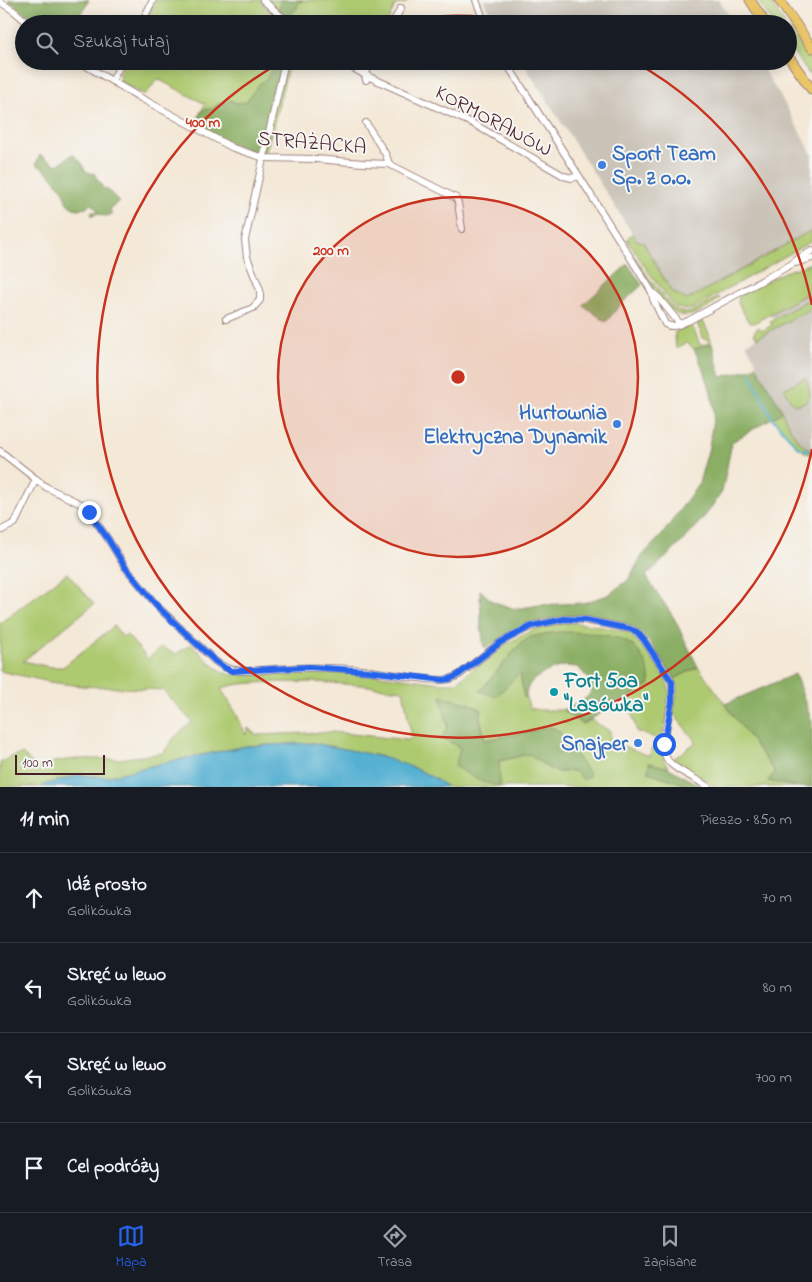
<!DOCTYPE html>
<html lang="pl">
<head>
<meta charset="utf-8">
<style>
	body { margin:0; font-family:"Indie Flower",sans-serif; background:#20242c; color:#f1f3f6 }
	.scale { position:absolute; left:15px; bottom:12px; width:90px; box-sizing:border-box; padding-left:5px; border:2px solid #4a1f2b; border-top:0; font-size:14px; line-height:18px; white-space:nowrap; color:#4a1f2b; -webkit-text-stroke:4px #f6f6f2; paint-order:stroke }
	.stop { position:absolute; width:15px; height:15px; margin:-11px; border:4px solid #2563eb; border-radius:50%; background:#fff }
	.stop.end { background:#2563eb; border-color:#fff; box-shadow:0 1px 5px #0008 }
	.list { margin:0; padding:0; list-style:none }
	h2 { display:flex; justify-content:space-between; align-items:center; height:65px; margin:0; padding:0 20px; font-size:21px }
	h2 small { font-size:16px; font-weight:400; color:#9ea1a6 }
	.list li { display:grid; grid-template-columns:32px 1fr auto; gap:15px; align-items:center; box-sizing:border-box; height:90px; padding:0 20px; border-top:1px solid #363941 }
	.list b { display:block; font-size:19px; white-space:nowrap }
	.list p { margin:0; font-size:16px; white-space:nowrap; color:#9ea1a6 }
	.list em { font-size:16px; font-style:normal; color:#9ea1a6 }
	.icon { flex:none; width:28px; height:28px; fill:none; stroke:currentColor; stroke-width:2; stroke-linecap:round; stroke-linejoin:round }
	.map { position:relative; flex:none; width:812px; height:787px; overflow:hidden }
	.search { position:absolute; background:#171b24; box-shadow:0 2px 12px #0003; left:15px; right:15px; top:15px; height:55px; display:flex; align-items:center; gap:12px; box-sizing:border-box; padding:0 18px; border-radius:28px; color:#9ea1a6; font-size:19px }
	.sheet { height:425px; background:#171b24 }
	nav { display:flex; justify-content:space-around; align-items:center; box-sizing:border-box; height:70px; border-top:1px solid #363941; background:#171b24; font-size:14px; color:#9ea1a6 }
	nav a { display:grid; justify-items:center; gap:2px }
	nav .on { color:#2563eb }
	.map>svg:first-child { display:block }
	.industrial { fill:#cac3b8 }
	.green { fill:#aeca71; stroke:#7c744e; fill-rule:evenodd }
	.forest { fill:#8aae63; stroke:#6a6647 }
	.water { fill:#54b0d2; stroke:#4f687e }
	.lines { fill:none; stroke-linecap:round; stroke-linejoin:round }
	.stream { stroke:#54b0d2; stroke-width:2 }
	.minor-casing { stroke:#9f8481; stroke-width:8 }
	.major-casing { stroke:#9f8481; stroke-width:11 }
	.minor { stroke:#fff; stroke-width:6 }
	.major { stroke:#ebc669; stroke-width:9 }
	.route { stroke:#2563eb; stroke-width:6 }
	.ring { fill:none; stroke:#c8321e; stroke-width:2.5 }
	.shop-dot { fill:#3f7fe0; stroke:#f6f6f2; stroke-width:2 }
	.culture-dot { fill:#0f9aa8; stroke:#f6f6f2; stroke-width:2 }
	.labels { text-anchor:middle; stroke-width:4; stroke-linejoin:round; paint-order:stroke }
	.street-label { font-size:21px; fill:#4a1f2b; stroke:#f6f6f2 }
	.shop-label { font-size:21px; font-weight:bold; fill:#366cbe; stroke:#f6f6f2; text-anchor:end }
	.culture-label { font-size:21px; font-weight:bold; fill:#0d838f; stroke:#f6f6f2; text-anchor:start }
	.centre { fill:#c8321e; stroke:#f6f6f2; stroke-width:2.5 }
	.ring-label { font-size:15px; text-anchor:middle; font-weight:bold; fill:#c8321e; stroke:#f6f6f2; stroke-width:4; stroke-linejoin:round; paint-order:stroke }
</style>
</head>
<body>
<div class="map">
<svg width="812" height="787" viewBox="0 0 812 787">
	<rect width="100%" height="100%" fill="#f6f6f2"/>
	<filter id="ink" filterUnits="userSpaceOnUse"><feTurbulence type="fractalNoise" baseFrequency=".02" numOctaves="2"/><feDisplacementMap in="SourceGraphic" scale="10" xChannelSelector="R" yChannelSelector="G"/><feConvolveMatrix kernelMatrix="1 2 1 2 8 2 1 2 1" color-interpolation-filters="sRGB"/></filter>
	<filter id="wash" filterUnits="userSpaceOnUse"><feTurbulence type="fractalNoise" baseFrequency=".0096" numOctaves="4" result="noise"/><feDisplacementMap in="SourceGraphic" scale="20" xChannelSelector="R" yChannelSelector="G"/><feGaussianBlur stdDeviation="1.12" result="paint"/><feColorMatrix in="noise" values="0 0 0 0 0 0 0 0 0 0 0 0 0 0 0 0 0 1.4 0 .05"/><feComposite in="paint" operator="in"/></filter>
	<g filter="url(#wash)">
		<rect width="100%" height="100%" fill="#f4e8d7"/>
		<g class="industrial">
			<polygon points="483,0 719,0 734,24 498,24"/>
			<polygon points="522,61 758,61 782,99 812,154 812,231 682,306 678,305"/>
			<polygon points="812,287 812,450 807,448 795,436 781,410 782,409 756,365 755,359 746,344 777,327 769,311"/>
		</g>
		<g class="green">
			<polygon points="156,0 260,0 264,5 285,24 144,24"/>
			<polygon points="265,0 408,0 406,3 395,5 387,24 294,24"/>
			<polygon points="757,0 769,0 785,24 774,24"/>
			<polygon points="788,28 812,62 812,76 808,73 788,45"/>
			<polygon points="125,61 290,61 265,156 225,142 209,121 199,115 205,104 158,79 145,95 120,82 119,73"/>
			<polygon points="812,230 812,241 692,309 686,310 675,307 650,274 627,240 630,235 633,234 636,240 643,242 671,291 687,300"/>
			<path d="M635,257l13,20 26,32 11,4 6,-1 28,-15 1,1c-12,11 -34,26 -49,12 -5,-4 -9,-11 -13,-16 -9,-11 -17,-23 -25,-36z"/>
			<polygon points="812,263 812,291 754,323 751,323 748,321 738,303 739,296 784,272"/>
			<polygon points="812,298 812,308 757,338 754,333 756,329 759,327 762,331 772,325 770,321"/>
			<polygon points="699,321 703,322 708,331 712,344 694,349 687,343 676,348 675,343 675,334 674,333 689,325 693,327 700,345 709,343 708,339 705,339 703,338 697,323"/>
			<path d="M805,378c7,14 7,25 -10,27l-3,-2 -8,-14z"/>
			<path d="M782,412c7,14 15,33 30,38v5c-15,-4 -29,-25 -40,-37z"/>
			<path d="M67,573l27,31 -71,57 27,6h13l51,-41 9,11 3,-3 22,25 14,-12 14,7 15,-10c12,12 23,25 39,31l73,-5 60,3 78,10h15l30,-25 18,-13 33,-17 31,-6 23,3 40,7 5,4c12,17 34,41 34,61 0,13 -5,27 -8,39l-3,3 -22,-7 -9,-34 22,-14 -18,-39 -20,-8 -92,35 4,25 2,1 4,10 9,2h23l21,14 8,-4 19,11v10l39,15 5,-12c8,2 7,5 9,13 1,4 4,8 6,11l-20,-5 -1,9 34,11 6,4h-241l-26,-16 -42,-15 -66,-13 -67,3 -83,17 -57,14 -27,-2 -36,10 -1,2h-42v-24l14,-7 8,-2 15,13 21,-6 20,-2h41l44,-6 11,-15 18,-16 -29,-32 -81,-4 -32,-4 -50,-11v-48zM313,682l47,3 43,5 9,48 -4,2 -76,-8 -76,3 -8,-7 -2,7 -10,-22 -15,-24c17,-9 71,-6 92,-7zM442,696l38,22 5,22 74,-9 15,40 -14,1 -9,-2 -22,-16 -30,7 -57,-24 6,-10z"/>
			<path d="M698,667l35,47 42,58 -7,9 32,6h-87l-6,-6 -36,-20 25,-19 -23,-29c2,-11 6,-23 1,-34z"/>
		</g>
		<g class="forest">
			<polygon points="7,0 89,0 74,24 40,24"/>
			<polygon points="280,0 303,0 301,2 298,3 297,9 295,9 291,15 288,18 277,9 279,8 280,6"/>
			<polygon points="276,67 280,69 280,72 262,152 260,154 225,142 202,128 204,124 203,121 198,117 203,110 206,109 212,109 218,104 225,103 230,100 236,103 246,102 259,84 267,78 272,68"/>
			<path d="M73,154l10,10v3l4,5 8,2 1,4 5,5 2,6h4l12,12 -9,9 2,4c-4,3 -12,2 -15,-1l-2,2 -3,1 -1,-4h5l2,-1 -4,-5 -3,-2c-5,5 -15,7 -21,2 -6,-4 -4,-9 -6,-14 -1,-3 -3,-4 -5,-6 -7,-10 -13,-16 -23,-22l4,-9 17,10z"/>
			<polygon points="628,264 642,285 621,304 606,322 583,305"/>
			<polygon points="712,344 721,377 752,369 756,365 782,410 781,410 782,412 732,442 722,492 705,516 679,545 646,576 674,618 698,667 674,679 651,644 640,633 625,624 580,617 564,616 525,625 487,648 484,647 481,626 480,590 492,601 515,609 540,605 583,603 608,595 628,580 642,556 662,535 699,483 709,447 714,412 711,392 704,370 694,349"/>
			<path d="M556,632c21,0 60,0 77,14 6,5 12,15 15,23 1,4 1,10 2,15l-67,40 -21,-14c12,-5 38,-13 27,-31 -3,-4 -8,-8 -11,-12 -4,0 -9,-1 -13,-1 -11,1 -30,10 -36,19 -2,4 -3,8 -3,13l-2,-1 -4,-24 -24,24 -16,-6 39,-46 11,-8z"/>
			<polygon points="795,674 812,722 812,787 800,787 768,781 775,772 725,704"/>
			<polygon points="441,696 471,704 482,710 480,718 485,740 552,727 559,731 590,775 584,780 574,771 560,772 551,770 529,754 499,761 500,786 482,782 455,767 460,748 442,737 448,727"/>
			<polygon points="649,763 669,768 702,787 688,787 682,783 648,772"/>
		</g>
		<path class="water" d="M313,743c46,9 96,15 134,44h-405l1,-2 36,-10 27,2 57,-14 83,-17z"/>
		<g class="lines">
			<polyline class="stream" points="750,373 772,418 799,448 812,451"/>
		</g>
	</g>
	<g filter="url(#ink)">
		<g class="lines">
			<defs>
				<g id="minor">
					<polyline points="263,0 290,24"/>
					<polyline points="476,0 485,24"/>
					<polyline points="0,2 14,11 29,24"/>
					<polyline points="141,24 153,0"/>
					<polyline points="392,24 401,8"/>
					<polyline points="78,61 139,97 233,148 264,158 316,159 363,163 389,164 456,198 458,203 462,229"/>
					<polyline points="341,61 365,75 472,123 564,176 572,178 579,176"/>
					<polyline points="505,61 579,176 652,292 658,297 680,324"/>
					<polyline points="366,80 365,75 372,61"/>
					<polyline points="112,81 122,61"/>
					<polyline points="366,123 386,155 389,164"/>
					<polyline points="796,263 812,258"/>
					<path d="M652,292l1,7 12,25c8,5 15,0 23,-3l104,-57 7,-6 13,-7"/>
					<polyline points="226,319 253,308 260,300 260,290 247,257 245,240 285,61"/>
					<path d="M0,451l46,36 35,17 8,8 19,27 17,28 34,41 56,53c16,14 39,10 59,8 32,-2 64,-2 96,2 24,3 49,9 73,9l7,-1 9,-4 42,-33 31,-16 32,-7 22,1 45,9c10,5 16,15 22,25 5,7 17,22 19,29 1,4 0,8 0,12 -1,17 -13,50 -5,64 5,10 31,20 41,28"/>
					<polyline points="0,531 15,523 36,479"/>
				</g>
				<g id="major">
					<polyline points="750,0 766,24"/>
					<polyline points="779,0 812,48"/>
					<polyline points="788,56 812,90"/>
				</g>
			</defs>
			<use href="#minor" class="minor-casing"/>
			<use href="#major" class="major-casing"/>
			<use href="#minor" class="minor"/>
			<use href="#major" class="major"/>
		</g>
	</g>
	<g class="lines" filter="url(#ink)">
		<polyline class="route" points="89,512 108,539 125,567 159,608 215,661 225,668 232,671 309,667 368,671 443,680 450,679 458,675 501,642 532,626 564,619 586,620 630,629 637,632 644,640 672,682 672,701 664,744"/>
	</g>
	<circle cx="458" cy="377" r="180" fill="#c8321e" fill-opacity=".12"/>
	<g class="ring">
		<circle cx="458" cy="377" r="180"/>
		<path d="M812 449A361 361 0 1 1 283 61M386 23A361 361 0 0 1 530 23M633 61A361 361 0 0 1 812 305"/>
	</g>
	<g class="shop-dot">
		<circle cx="602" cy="165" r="5"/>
		<circle cx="617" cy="424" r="5"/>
		<circle cx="638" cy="743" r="5"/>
	</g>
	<circle class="culture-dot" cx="554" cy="692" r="5"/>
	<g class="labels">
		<g class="street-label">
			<text transform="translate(494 120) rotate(28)" y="7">KORMORANÓW</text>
			<text transform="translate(312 142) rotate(5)" y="7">STRAŻACKA</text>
		</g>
		<g class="shop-label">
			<text x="612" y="160" text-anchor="start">Sport Team<tspan x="612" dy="24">Sp. z o.o.</tspan></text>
			<text x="607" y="419">Hurtownia<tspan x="607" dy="24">Elektryczna Dynamik</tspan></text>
			<text x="628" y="750">Snajper</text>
		</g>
		<g class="culture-label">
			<text x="564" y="687">Fort 50a<tspan x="564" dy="24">"Lasówka"</tspan></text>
		</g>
	</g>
	<circle cx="458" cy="377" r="8" class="centre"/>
	<g class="ring-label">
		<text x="203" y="127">400 m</text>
		<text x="331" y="255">200 m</text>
	</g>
</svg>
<div class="scale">100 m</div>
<div class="stop" style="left:664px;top:744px"></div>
<div class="stop end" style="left:89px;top:512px"></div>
<div class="search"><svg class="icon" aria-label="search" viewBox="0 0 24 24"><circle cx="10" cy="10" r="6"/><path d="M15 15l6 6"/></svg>Szukaj tutaj</div>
</div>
<section class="sheet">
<h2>11 min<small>Pieszo · 850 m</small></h2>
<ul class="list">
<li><svg class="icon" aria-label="ahead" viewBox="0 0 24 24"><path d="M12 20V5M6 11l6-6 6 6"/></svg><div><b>Idź prosto</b><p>Golikówka</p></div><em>70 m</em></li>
<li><svg class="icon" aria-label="left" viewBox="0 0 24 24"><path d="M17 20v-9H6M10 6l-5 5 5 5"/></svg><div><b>Skręć w lewo</b><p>Golikówka</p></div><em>80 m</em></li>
<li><svg class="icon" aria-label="left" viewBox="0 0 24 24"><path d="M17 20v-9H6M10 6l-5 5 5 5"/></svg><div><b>Skręć w lewo</b><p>Golikówka</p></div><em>700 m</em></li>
<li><svg class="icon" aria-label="arrive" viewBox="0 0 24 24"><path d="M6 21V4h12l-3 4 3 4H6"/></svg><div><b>Cel podróży</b></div></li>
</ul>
</section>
<nav>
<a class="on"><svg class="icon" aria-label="map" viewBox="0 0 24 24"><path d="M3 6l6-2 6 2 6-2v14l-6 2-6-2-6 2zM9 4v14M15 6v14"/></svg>Mapa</a>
<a><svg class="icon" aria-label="directions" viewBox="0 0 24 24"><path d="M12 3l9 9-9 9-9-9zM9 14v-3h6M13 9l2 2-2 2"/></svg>Trasa</a>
<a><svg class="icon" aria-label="saved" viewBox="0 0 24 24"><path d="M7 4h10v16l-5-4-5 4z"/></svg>Zapisane</a>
</nav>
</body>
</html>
